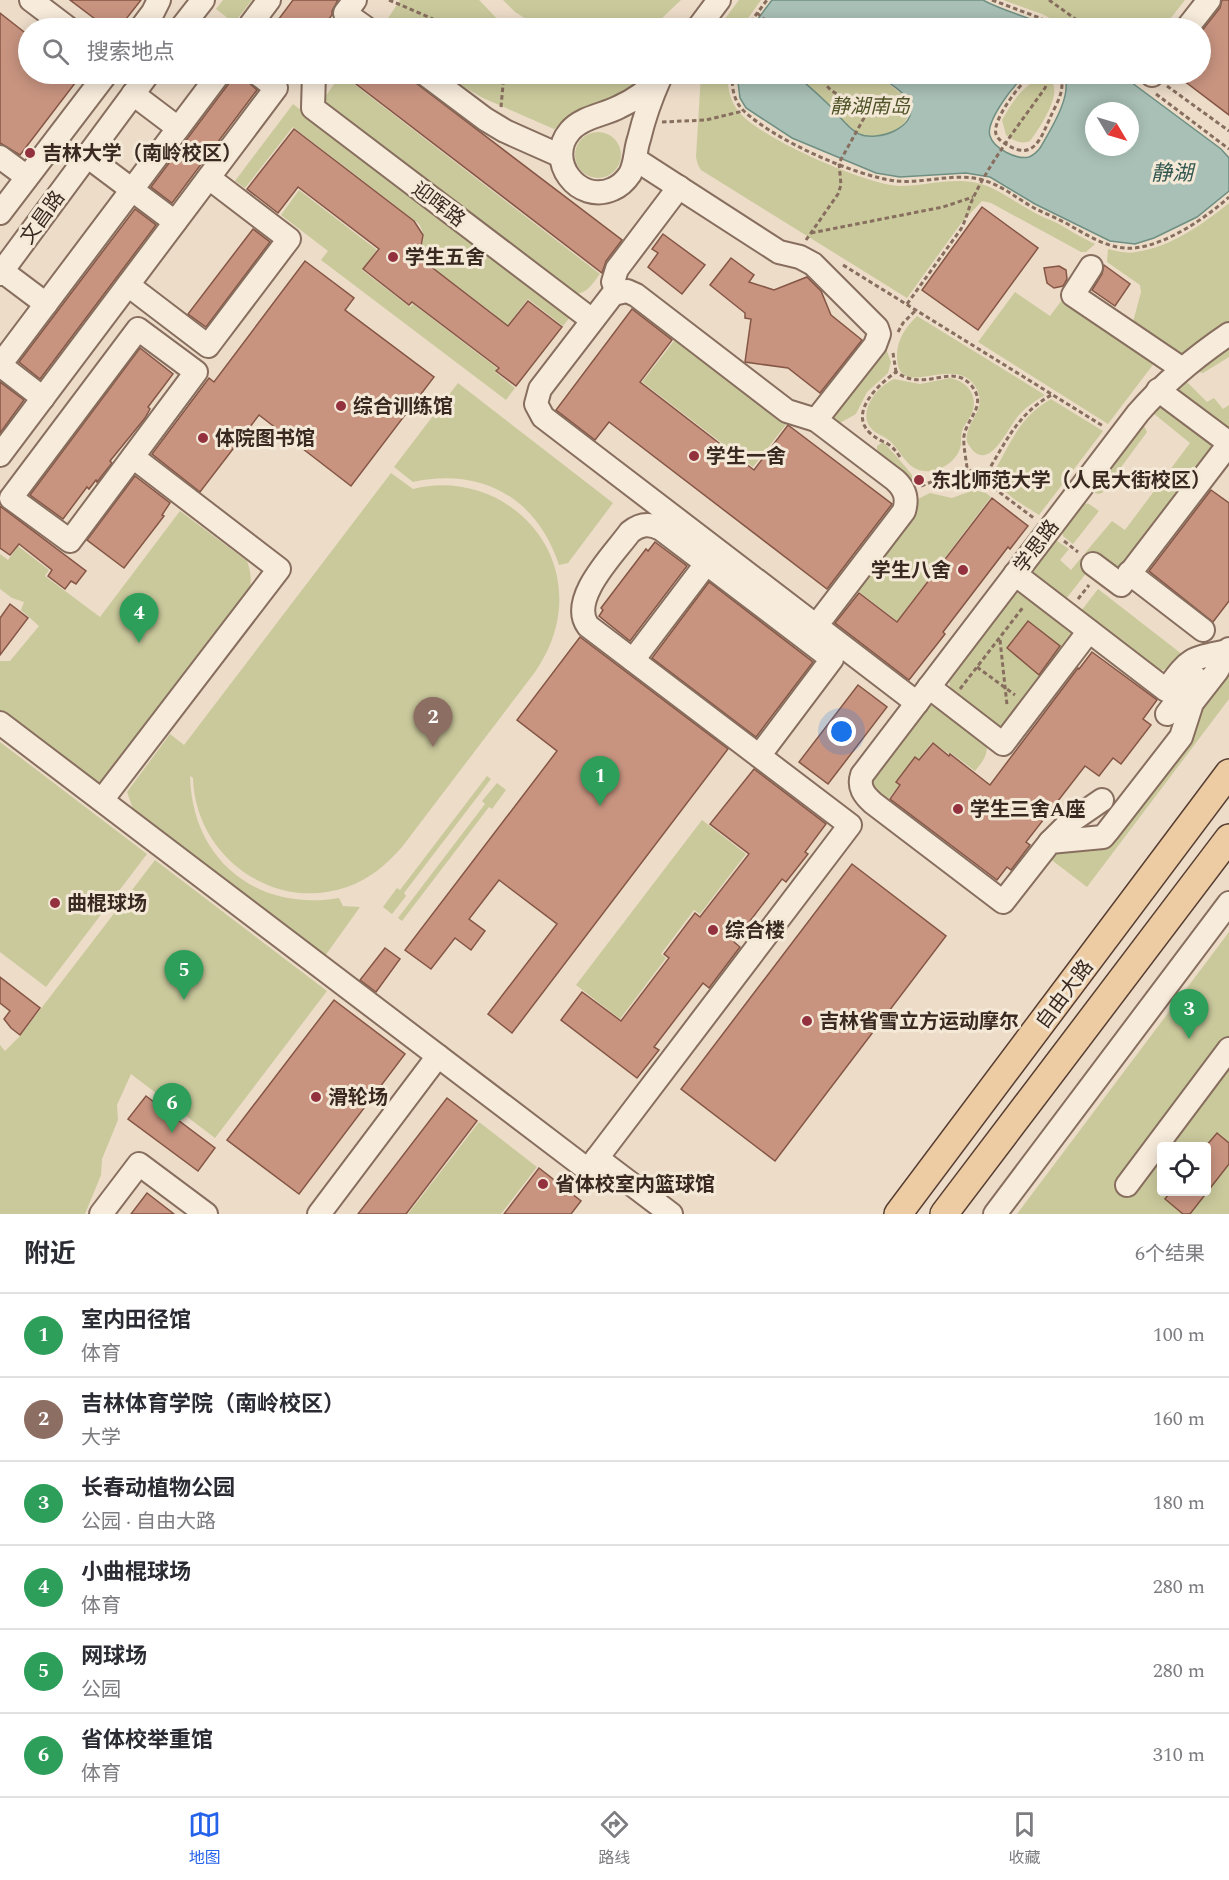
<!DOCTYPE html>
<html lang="zh">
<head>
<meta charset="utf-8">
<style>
	body { margin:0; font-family:Spectral,"Noto Sans SC",serif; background:#f7f7f7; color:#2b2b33 }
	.controls { position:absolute; right:18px; bottom:18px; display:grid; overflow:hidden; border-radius:6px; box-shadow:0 3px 15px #0003 }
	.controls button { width:54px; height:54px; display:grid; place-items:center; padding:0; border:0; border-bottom:2px solid #e1e1e2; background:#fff; color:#2b2b33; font:30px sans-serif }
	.compass { position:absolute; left:1085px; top:102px; width:54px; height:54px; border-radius:50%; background:#fff; box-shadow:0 3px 15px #0003; rotate:128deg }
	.you { position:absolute; left:842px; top:732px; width:21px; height:21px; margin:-15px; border:4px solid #fff; border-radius:50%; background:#1a73e8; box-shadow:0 0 0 9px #1a73e833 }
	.badge { display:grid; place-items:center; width:39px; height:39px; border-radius:50%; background:#2563eb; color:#fff; font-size:20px; font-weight:700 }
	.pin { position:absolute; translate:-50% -50px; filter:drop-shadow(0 2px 3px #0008) }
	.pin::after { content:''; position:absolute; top:32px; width:21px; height:18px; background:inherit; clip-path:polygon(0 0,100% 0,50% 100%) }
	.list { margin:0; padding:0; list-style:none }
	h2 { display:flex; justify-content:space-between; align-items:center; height:78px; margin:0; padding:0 24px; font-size:26px }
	h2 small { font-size:20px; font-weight:400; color:#7c7c81 }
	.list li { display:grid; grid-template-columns:39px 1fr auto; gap:18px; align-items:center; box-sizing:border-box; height:84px; padding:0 24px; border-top:2px solid #e1e1e2 }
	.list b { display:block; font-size:22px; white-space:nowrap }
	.list p { margin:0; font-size:20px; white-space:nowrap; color:#7c7c81 }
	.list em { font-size:20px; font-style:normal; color:#7c7c81 }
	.icon { flex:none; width:33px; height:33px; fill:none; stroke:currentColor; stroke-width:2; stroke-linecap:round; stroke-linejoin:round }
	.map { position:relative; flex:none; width:1229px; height:1214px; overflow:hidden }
	.search { position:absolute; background:#fff; box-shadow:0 3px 15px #0003; left:18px; right:18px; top:18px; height:66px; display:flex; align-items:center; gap:15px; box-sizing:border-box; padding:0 21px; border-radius:33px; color:#7c7c81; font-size:22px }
	.sheet { height:582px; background:#fff }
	nav { display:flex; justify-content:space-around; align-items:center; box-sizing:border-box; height:84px; border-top:2px solid #e1e1e2; background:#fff; font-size:16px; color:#7c7c81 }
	nav a { display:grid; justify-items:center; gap:3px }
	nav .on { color:#2563eb }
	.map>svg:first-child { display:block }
	.green { fill:#cac99c; fill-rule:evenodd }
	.water { fill:#a9c0b6; stroke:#6f8f83; stroke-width:1.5; fill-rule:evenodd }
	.building { fill:#c89480; stroke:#855645; stroke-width:1.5 }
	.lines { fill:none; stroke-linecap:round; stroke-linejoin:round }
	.minor-casing { stroke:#876e5e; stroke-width:26 }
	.major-casing { stroke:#563d32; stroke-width:30 }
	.path { stroke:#876e5e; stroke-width:3; stroke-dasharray:4.5 3; stroke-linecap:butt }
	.minor { stroke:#f7ebdb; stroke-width:22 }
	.major { stroke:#edcba3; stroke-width:27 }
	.poi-dot { fill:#93313f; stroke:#f4e8d7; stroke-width:2 }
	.labels { text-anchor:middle; stroke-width:6; stroke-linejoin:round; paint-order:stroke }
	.park-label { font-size:20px; font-style:italic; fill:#4f5428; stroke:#f4e8d7 }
	.poi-label { font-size:20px; font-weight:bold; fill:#392921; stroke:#f4e8d7; text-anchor:start }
	.street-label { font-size:20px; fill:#392921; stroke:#f4e8d7 }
	.water-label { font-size:21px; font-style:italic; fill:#315750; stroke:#f4e8d7 }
</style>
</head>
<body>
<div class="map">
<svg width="1229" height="1214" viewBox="0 0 1229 1214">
	<rect width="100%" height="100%" fill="#ecdcc8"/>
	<g class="green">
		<polygon points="223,0 252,0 234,23 216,9"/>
		<polygon points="400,0 479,0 506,28 387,28 385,23"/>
		<polygon points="503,0 681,0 662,18 645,28 540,28 515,12"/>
		<polygon points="739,0 761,0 741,28 718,28"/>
		<polygon points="1003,0 1185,0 1163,28 1069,28 1042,14"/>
		<path d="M341,74l259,200c-8,10 -13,21 -28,20l-245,-188 -2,-9z"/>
		<polygon points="442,74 622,74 635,84 635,88 554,129 483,98"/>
		<path d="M701,74h27c-1,13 2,27 11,38 21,26 127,73 161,74 25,0 52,-9 77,-3 19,4 36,18 53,27 9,6 19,9 29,14 12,7 23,14 36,20l-9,8h-5l-90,-49 -9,-2 -20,21 -55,76 -206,-128 -3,-5 -2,-8z"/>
		<path d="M795,74h80l28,21 7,8c2,21 -21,38 -42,34 -6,-1 -12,-5 -17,-8z"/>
		<path d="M1042,78c30,3 -3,51 -12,63 -10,4 -17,-1 -24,-6l-4,-15c10,-17 20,-35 40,-42z"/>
		<path d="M293,104l277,213 -7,9 -35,-27 -24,31 -12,-9 3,-6 -78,-60c7,-11 9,-19 2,-31l-126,-97 -48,61 -10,-7z"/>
		<circle cx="598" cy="155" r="23"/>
		<polygon points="299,190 377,250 362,270 410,307 413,304 497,368 495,372 515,388 506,400 321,260 328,251 281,215"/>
		<path d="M1229,203v118l-51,36 -45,-35 8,-30 -1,-7 -33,-23 1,-13c9,2 19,5 28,3 35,-5 67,-28 93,-49z"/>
		<polygon points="1015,292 1050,316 1062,300 1155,362 1108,424 978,342"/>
		<path d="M917,316l128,79c-10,6 -19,12 -26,20 -12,13 -32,64 -52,27 -3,-21 23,-32 8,-56 -22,-33 -78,17 -78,-30 0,-17 9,-29 20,-40z"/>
		<polygon points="677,337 788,422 753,467 642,382"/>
		<polygon points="885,346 891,362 888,373 867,392 856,414 838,424 830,418"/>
		<polygon points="1229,347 1229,357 1203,373 1198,372 1197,370"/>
		<path d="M950,378c18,3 30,20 21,37 -3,6 -7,10 -9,16 -1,5 -1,9 -1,14 -3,14 -16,24 -30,26 -22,2 -26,-14 -39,-28 -6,-7 -16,-8 -22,-16 -12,-17 8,-41 24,-48l26,5z"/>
		<polygon points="1185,380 1207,402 1214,398 1223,409 1229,405 1229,430 1175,394 1174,388"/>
		<path d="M458,383l155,120 -45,60 -9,2c-22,-67 -77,-98 -146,-83l-19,-15z"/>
		<path d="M1051,399l52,32 -64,84c-15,-10 -46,-25 -44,-45 17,-30 25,-53 56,-71z"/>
		<polygon points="1158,403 1216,446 1118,574 1113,575 1085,553 1112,521 1125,530 1190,443 1153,413 1153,410"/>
		<polygon points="1144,426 1147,432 1102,493 1098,494 1095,493 1095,488 1141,427"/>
		<path d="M883,442c3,2 28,31 29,33 1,4 -1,6 -3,9l-32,-33v-5z"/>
		<path d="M391,473l22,16c76,-19 152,39 146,119 -2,24 -11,45 -24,64l-133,175c-15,17 -32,32 -55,40 -75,26 -152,-32 -154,-109l-3,-2c2,84 67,136 149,122l4,8 17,1 -35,49 -191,-144 -7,-20 43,-58 14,11z"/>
		<polygon points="974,490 986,493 991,497 897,621 853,587 914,501 930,493 952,498"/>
		<polygon points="1084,503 1089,504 1099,511 1073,544 1063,536 1062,531"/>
		<path d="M180,511l67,50c5,14 5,23 0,38l-148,188 -99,-73v-53h10l29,-35 -18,-16 3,-8 -12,-4 -12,-9v-35l8,6 10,-14 31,24 -4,6 55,41z"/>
		<polygon points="1057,541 1069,549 1060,560 1071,570 1081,558 1091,567 1062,604 1032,576 1035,566 1053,542"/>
		<polygon points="1098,589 1183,655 1171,668 1159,671 1078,615"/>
		<polygon points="1018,593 1024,593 1073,633 1073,638 1007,725 996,726 951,691 949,681 1008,599"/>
		<polygon points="1229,668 1229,699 1087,887 1049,858 1054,852 1103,846 1199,707"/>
		<path d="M933,705h5l48,37c3,13 -4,20 -11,29l-24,-18 -2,1 -17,-12 -46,60c-8,-7 -14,-13 -13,-24l53,-70z"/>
		<polygon points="0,742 147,854 46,987 0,952"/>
		<polygon points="487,776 491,779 404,893 406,896 392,914 383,907 397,888 400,890"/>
		<polygon points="497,783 506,790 492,809 489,807 402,921 398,918 485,804 482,801"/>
		<polygon points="702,820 746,854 700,914 694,910 661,954 666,958 620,1019 576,985"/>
		<polygon points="155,860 327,991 215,1138 131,1074 117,1105 118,1120 102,1159 101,1175 85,1214 0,1214 0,1045 5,1051 20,1036"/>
		<path d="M1229,932v282h-212zM1162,1146h44v46h-44z"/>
		<polygon points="479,1122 537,1167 501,1214 408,1214"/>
	</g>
	<g class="water">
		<path d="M772,0h211c22,12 47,17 69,28h-237c-10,-6 -17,-7 -27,0h-37z"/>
		<path d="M737,74h58c11,10 23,20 34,31 10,10 18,23 30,29 18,8 59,-6 51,-30 -4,-12 -24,-23 -35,-30h153c-12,6 -43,48 -38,62 4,13 27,24 39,21 5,-2 8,-5 11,-9 10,-17 35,-56 23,-74h57l101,75 8,9v33l-32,26 -43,21 -19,6 -25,-3 -75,-37 -45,-27 -24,-4 -66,4 -24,-4 -84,-35 -46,-30 -6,-10zM1094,111h36v36h-36z"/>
	</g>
	<g class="building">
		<polygon points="70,0 141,0 119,28 107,28"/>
		<polygon points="293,0 338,0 332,11 332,15 322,28 290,28 278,20"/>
		<polygon points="1222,0 1229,0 1229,115 1175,74 1200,74 1200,33 1220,8"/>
		<polygon points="0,13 28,35 28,74 82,74 20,155 0,143"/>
		<polygon points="232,74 245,74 246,80 257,90 172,203 151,187 230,82"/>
		<polygon points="343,74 404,74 622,240 606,261 602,273"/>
		<polygon points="294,129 414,221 423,235 421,247 416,255 508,326 528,301 562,327 516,386 496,371 499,368 412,302 409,305 363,269 379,249 298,187 278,213 247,189"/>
		<polygon points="982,207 1038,248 978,330 922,290"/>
		<polygon points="135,209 156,225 40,379 19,362"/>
		<polygon points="253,229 270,242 206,327 188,314"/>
		<polygon points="663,234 705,265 682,294 648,267 658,253 652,249"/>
		<polygon points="731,258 754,275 749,282 774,290 807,277 821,291 831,315 862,340 820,393 788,368 745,362 751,319 745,318 745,313 710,285"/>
		<polygon points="305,261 354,298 345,310 434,377 351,486 259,415 200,492 152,454 209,378 214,382"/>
		<polygon points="1104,265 1130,284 1115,306 1092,290 1102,274"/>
		<polygon points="1059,266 1066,270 1067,279 1063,286 1054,288 1047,283 1044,268"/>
		<polygon points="632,309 672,340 640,382 754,470 788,425 892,504 827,589 609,422 595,440 556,410"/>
		<polygon points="140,348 173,374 148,407 150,409 145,418 110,461 112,463 97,482 96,480 89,489 87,487 63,519 30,495"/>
		<polygon points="0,382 24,400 0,433"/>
		<polygon points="135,476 170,503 162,515 164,516 124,568 87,540"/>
		<polygon points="1211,490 1229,503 1229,601 1213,622 1149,571"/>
		<polygon points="992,498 1028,526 1010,549 1008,547 943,632 945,634 909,680 835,623 859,593 897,622"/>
		<polygon points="0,506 86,571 76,584 71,581 65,589 48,576 52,570 19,544 10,555 0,548"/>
		<polygon points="655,542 687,566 630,641 599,616 603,610 601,608 646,549 648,551"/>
		<polygon points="709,582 813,662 756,737 652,658"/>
		<polygon points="10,604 28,618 0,655 0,618"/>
		<polygon points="1028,621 1060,646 1039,675 1007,648"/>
		<polygon points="580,637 728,749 512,1033 488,1014 557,924 499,880 469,919 485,931 471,950 455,938 431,969 405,950 557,751 517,720"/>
		<polygon points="1092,652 1157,700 1143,719 1151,725 1121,764 1113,758 1099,776 1085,766 1026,842 1030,845 1011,870 1007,867 997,880 890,799 900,785 896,782 915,757 919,760 933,743 949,756 950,754 990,785 1078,668 1079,669"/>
		<polygon points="858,685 887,707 828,784 799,762"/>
		<polygon points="754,769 826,824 805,852 808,854 786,882 782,879 734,942 740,947 709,988 703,983 654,1047 659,1050 637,1078 561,1020 582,992 621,1021 669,958 664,954 695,913 700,917 749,854 710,824"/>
		<polygon points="852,864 946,936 775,1161 681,1089"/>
		<polygon points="385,948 400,959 376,992 360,980"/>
		<polygon points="0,977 40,1008 20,1035 11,1028 4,1019 10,1011 0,1003"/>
		<polygon points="334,1000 405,1054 299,1194 227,1140"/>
		<polygon points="146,1096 215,1148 198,1171 128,1119"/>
		<polygon points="447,1098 477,1121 406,1214 358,1214"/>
		<polygon points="1217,1133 1229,1143 1229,1164 1190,1214 1183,1214 1165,1199 1171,1191 1206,1191 1206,1146"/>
		<polygon points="539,1168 581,1201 571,1214 504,1214"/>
		<polygon points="147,1193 174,1214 131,1214"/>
	</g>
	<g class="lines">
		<defs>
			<g id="minor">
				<polyline points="31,0 68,28"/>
				<polyline points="355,0 345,13 366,28"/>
				<polyline points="141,28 153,12 159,0"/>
				<polyline points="181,28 203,0"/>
				<polyline points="257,28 251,24 269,0"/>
				<polyline points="698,28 719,0"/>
				<polyline points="1187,28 1209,0"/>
				<polyline points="314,74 313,108 592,320"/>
				<polyline points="425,74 485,119 505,131 561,156"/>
				<polyline points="1152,75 1153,74"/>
				<path d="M660,78c-9,20 -16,40 -21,61 -4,11 -3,24 -9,35 -4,6 -10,12 -17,15 -35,16 -68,-29 -43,-58 12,-14 34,-16 49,-24 16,-7 29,-17 41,-29z"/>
				<polyline points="133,94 178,128"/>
				<polyline points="87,156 175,222"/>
				<polyline points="0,157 27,177"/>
				<polyline points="635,159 779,252 800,257 813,264 877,328 879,334 875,345 816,420"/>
				<polyline points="0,213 106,74"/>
				<polyline points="1091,267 1073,295 1181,368"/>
				<polyline points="2,271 46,304"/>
				<polyline points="0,274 148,74"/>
				<polyline points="128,285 208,346 289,239 209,178"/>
				<polyline points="618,292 613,282 617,269 679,187"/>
				<polygon points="138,329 196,372 70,541 11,498"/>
				<path d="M1229,334c-34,23 -64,48 -91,79l-276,362c-4,12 2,20 11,28l130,99 47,-60 53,-5 5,-6 73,-94 11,-34 25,-32 12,-22"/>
				<polyline points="0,365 219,74"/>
				<polyline points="0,365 43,398"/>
				<polyline points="1158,390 1229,443"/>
				<polyline points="0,455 276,88 258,74"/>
				<polyline points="1093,564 1121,585 1229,444"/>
				<polyline points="1129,573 1203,630"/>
				<path d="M1015,574l151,116c24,-32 22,-31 62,-39"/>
				<path d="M816,626l88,-115c4,-13 1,-22 -9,-31l-79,-60 -29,-9 -151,-116 -9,-4 -14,3 -73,95 -4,15 7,13 374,286"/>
				<polyline points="633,660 706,564"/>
				<polyline points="929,687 1003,744 1089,631"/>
				<polyline points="1167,714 1195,677"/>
				<path d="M0,723l588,447 262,-345 -262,-199c-20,-27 27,-73 42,-94 10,-8 20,-9 31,-3l171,130 -73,97"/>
				<polyline points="102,800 279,569 133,457"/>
				<polyline points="1050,842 1070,822 1102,800"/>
				<polyline points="597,1158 671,1214"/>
				<polyline points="1127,1185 1229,1049"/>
				<polyline points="101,1214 139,1164 206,1214"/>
				<polyline points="319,1214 438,1056"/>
				<polyline points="995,1214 1229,903"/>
			</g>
			<g id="major">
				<polyline points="898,1214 1229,773"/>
				<polyline points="944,1214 1229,838"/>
			</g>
		</defs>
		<use href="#minor" class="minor-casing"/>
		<use href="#major" class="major-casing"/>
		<g class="path">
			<polyline points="389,0 454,28"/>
			<polyline points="992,0 1040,18 1060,28"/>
			<polyline points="1049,0 1088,28"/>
			<polyline points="757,13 774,28"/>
			<polyline points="746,28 767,0"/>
			<polyline points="580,74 626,81"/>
			<path d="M733,74c-2,13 1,28 11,37 30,29 111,65 152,70 30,3 61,-10 90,0 18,6 32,18 48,27 12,6 25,11 37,18 19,11 40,24 63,22 32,-3 72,-30 95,-51"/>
			<path d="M1040,74c-5,1 -12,4 -16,8 -9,9 -32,40 -28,52 2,6 8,9 13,12 25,14 32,-8 41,-28 5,-12 15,-26 11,-39l-8,-5"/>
			<polyline points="677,78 732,78"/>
			<polyline points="1167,86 1229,131"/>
			<polyline points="1156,94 1229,149"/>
			<polyline points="501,107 504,74"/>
			<polyline points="662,122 706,120 743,111"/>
			<polyline points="811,233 943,207 973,197"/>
			<path d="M806,240l32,-46 3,-9 -2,-22 25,-45c1,-24 -21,-17 -33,-28 -5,-4 -8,-11 -10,-16"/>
			<polyline points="843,265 1103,426"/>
			<path d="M907,304l54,-75c6,-11 8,-24 14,-35 19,-38 46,-72 70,-106l6,-14"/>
			<polyline points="898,332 903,323 916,310"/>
			<polyline points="893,353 896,372"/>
			<path d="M900,457c-12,-18 -16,-12 -29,-23 -24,-21 8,-50 25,-62 29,21 54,-9 74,12 19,21 -3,33 -6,52 -1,10 2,22 3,32"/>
			<path d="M983,479c22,-34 32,-64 70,-85"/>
			<polyline points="921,486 967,468 1035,519"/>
			<polyline points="1064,541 1078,552"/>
			<polyline points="1078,599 1089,585"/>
			<polyline points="1000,640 1007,705"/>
			<polyline points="977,667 1015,695"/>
			<polyline points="960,689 1024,606"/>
		</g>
		<use href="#minor" class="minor"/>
		<use href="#major" class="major"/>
	</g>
	<g class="poi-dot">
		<circle cx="30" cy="153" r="6"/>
		<circle cx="393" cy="257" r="6"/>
		<circle cx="341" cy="406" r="6"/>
		<circle cx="203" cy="438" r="6"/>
		<circle cx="694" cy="456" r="6"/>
		<circle cx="919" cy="480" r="6"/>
		<circle cx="963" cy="570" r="6"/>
		<circle cx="958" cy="809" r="6"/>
		<circle cx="55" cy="903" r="6"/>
		<circle cx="713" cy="930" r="6"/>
		<circle cx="807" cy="1021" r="6"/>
		<circle cx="316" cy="1097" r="6"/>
		<circle cx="543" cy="1184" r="6"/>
	</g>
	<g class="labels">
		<g class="park-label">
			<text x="870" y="113">静湖南岛</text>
		</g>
		<g class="poi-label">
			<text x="42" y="160">吉林大学（南岭校区）</text>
			<text x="405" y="264">学生五舍</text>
			<text x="353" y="413">综合训练馆</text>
			<text x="215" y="445">体院图书馆</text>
			<text x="706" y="463">学生一舍</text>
			<text x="931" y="487">东北师范大学（人民大街校区）</text>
			<text x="951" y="577" text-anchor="end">学生八舍</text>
			<text x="970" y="816">学生三舍A座</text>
			<text x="67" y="910">曲棍球场</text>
			<text x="725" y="937">综合楼</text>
			<text x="819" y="1028">吉林省雪立方运动摩尔</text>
			<text x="328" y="1104">滑轮场</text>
			<text x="555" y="1191">省体校室内篮球馆</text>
		</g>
		<g class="street-label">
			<text transform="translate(439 204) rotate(37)" y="7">迎晖路</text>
			<text transform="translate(42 217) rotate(-54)" y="7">文昌路</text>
			<text transform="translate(1036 546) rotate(-53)" y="7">学思路</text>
			<text transform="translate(1064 994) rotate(-53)" y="7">自由大路</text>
		</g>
		<g class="water-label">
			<text x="1172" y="180">静湖</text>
		</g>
	</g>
</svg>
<div class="controls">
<button><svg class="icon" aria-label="locate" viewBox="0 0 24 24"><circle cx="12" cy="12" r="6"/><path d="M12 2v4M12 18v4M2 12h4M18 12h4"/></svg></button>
</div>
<svg class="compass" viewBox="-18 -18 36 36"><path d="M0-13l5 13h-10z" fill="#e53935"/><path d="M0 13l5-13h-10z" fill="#7c7c81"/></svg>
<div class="you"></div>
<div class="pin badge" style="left:600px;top:806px;background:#2e9e5b">1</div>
<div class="pin badge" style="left:433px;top:747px;background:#8d6e63">2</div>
<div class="pin badge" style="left:1189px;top:1039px;background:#2e9e5b">3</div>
<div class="pin badge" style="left:139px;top:643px;background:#2e9e5b">4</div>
<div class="pin badge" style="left:184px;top:1000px;background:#2e9e5b">5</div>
<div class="pin badge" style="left:172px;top:1133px;background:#2e9e5b">6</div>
<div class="search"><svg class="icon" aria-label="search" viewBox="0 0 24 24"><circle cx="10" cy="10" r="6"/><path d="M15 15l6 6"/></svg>搜索地点</div>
</div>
<section class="sheet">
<h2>附近<small>6个结果</small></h2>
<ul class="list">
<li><span class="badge" style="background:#2e9e5b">1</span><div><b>室内田径馆</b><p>体育</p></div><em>100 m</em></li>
<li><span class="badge" style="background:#8d6e63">2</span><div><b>吉林体育学院（南岭校区）</b><p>大学</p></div><em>160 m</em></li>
<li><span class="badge" style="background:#2e9e5b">3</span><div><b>长春动植物公园</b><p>公园 · 自由大路</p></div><em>180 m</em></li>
<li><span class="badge" style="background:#2e9e5b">4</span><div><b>小曲棍球场</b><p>体育</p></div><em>280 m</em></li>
<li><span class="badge" style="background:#2e9e5b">5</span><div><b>网球场</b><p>公园</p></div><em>280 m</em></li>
<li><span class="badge" style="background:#2e9e5b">6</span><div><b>省体校举重馆</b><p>体育</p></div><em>310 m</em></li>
</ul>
</section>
<nav>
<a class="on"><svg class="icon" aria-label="map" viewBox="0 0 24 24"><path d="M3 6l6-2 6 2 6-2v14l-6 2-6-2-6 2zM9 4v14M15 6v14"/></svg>地图</a>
<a><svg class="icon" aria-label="directions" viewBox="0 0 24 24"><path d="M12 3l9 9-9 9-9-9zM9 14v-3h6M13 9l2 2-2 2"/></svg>路线</a>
<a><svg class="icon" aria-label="saved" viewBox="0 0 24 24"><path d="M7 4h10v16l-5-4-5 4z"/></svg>收藏</a>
</nav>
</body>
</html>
